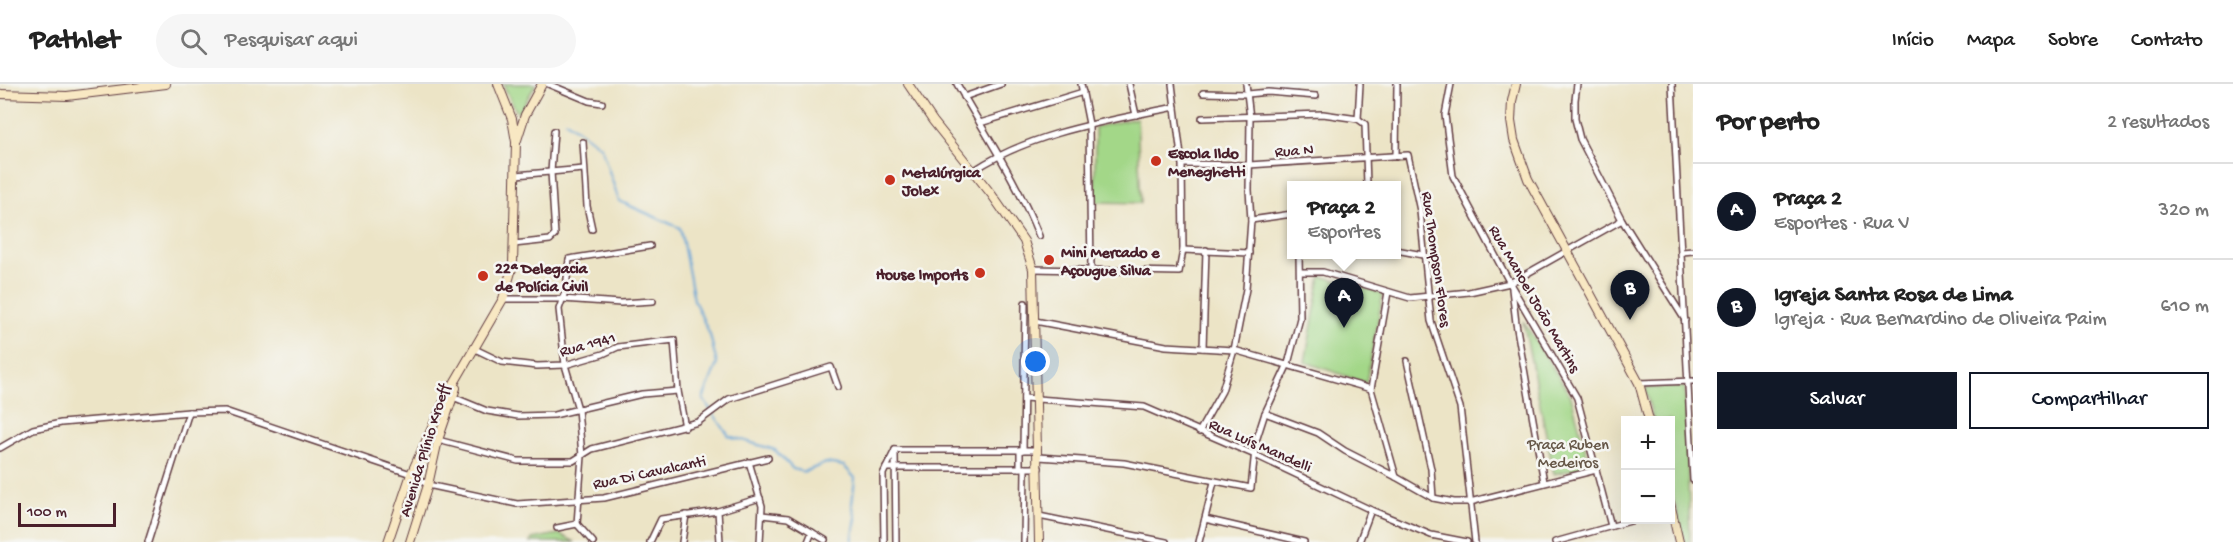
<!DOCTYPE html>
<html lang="pt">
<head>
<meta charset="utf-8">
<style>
	body { margin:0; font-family:"Gochi Hand",sans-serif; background:#f6f6f6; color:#222 }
	.controls { position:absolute; right:18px; bottom:18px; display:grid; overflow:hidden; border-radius:0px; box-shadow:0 6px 24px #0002 }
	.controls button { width:54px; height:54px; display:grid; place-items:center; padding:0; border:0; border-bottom:2px solid #e0e0e0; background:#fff; color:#222; font:30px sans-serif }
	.scale { position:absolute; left:18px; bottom:15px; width:98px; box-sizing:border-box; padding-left:6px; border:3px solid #4a1f2b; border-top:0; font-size:16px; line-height:21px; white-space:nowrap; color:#4a1f2b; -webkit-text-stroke:4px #f6f6f2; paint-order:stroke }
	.you { position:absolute; left:1036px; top:278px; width:21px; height:21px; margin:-15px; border:4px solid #fff; border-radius:50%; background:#1a73e8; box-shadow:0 0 0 9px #1a73e833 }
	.badge { display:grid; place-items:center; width:39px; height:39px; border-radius:50%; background:#111827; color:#fff; font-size:20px; font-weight:700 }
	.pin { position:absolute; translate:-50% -50px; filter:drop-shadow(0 2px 3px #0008) }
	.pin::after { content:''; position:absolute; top:32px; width:21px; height:18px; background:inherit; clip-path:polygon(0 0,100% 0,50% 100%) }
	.popup { position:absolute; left:1287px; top:97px; width:114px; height:78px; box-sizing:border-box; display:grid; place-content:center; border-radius:0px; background:#fff; filter:drop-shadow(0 2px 4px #0005); font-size:20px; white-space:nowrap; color:#767676 }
	.popup b { font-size:22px; color:#222 }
	.popup::after { content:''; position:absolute; left:50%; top:100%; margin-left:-12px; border:12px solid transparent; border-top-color:#fff }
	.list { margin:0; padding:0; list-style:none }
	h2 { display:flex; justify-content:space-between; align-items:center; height:78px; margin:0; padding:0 24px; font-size:26px }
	h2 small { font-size:20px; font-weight:400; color:#767676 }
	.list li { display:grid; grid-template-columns:39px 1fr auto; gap:18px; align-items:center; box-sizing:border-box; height:96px; padding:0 24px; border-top:2px solid #e0e0e0 }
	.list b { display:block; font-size:22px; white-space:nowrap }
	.list p { margin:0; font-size:20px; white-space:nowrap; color:#767676 }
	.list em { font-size:20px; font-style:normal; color:#767676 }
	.actions { display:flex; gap:12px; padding:18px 24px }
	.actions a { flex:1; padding:14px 0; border:2px solid #111827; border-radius:0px; text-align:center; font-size:21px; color:#111827 }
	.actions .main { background:#111827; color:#fff }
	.icon { flex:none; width:33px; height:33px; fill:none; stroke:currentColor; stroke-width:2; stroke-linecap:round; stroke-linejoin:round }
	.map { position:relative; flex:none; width:1693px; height:458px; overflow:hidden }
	header { display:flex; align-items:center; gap:36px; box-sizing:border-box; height:84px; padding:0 30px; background:#fff; border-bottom:2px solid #e0e0e0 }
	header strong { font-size:28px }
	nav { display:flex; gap:33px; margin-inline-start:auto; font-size:21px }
	.search { width:420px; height:54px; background:#f6f6f6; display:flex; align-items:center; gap:15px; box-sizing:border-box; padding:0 21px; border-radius:33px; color:#767676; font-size:22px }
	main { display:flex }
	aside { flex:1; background:#fff }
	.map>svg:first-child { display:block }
	.green { fill:#a3d788; stroke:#767b5a; stroke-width:1.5 }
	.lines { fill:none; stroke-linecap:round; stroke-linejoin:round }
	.stream { stroke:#64a4d7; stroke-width:2 }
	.street-casing { stroke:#623d42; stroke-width:8 }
	.secondary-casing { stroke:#623d42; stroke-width:10 }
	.street { stroke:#fff; stroke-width:5 }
	.secondary { stroke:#f8e8c3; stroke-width:8 }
	.poi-dot { fill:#c8321e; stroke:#f6f6f2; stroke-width:2 }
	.labels { text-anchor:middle; stroke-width:5; stroke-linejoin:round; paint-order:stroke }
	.street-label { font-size:16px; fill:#4a1f2b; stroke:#f6f6f2 }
	.poi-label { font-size:16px; font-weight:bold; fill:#4a1f2b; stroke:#f6f6f2; text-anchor:start }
	.park-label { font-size:16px; fill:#655647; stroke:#f6f6f2 }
</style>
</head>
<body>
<header>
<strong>Pathlet</strong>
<div class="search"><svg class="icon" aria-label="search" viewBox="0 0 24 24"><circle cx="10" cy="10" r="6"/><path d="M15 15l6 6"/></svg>Pesquisar aqui</div>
<nav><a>Início</a><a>Mapa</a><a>Sobre</a><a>Contato</a></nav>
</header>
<main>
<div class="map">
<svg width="1693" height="458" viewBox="0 0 1693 458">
	<rect width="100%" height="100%" fill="#f6f6f2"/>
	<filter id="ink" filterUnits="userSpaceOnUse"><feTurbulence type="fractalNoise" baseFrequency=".0167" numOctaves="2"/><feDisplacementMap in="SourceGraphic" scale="12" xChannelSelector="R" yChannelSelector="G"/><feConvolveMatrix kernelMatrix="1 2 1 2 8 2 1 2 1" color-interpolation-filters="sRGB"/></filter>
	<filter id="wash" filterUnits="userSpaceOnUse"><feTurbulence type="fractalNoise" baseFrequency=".008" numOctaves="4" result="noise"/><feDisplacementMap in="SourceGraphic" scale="24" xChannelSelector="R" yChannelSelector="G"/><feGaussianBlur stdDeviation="1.35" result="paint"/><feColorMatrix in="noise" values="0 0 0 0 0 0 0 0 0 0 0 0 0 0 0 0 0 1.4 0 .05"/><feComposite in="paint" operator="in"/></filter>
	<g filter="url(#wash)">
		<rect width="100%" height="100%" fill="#ece4c6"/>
		<g class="green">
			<polygon points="503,0 536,0 519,29 516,27"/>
			<polygon points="1137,34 1141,119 1095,118 1095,43"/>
			<polygon points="1321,192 1383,210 1366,299 1305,278"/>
			<polygon points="1523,237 1571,312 1590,382 1554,390"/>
			<polygon points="1685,303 1690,458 1684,458 1671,404 1670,336 1653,336 1645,304"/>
			<polygon points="559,450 575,458 531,458 532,455"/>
		</g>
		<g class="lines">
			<polyline class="stream" points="566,37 601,63 619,117 680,144 694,216 710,251 717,280 703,315 729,352 775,366 793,385 804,388 826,379 844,382 855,394 852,420 856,434 852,458"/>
		</g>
	</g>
	<g filter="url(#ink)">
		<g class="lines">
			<defs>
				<g id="street">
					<polyline points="548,0 589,17 602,19"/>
					<path d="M957,0c29,51 60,97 82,152"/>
					<polyline points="1081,0 1089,40 1091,185"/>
					<polyline points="1129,0 1136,31"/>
					<polyline points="1451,0 1445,31 1453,92 1512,203 1577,314 1611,442"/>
					<polyline points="1577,0 1575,16 1575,35 1580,55 1622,136 1685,236"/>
					<polyline points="1672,0 1693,396"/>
					<polyline points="1203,9 1248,10 1268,8 1316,12"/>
					<polyline points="964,13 1001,0"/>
					<polyline points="1202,34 1323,30 1358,35 1365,40 1367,101"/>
					<polyline points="1358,35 1360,0"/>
					<polyline points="980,39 1083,8"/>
					<polyline points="583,58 587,122 592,145"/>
					<polyline points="1396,72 1397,0"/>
					<polyline points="1182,80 1249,81 1408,71 1420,127 1431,237 1460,323 1475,458"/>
					<path d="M973,87c59,-39 134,-50 202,-64"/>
					<polyline points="516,91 584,85"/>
					<polyline points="1251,136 1292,130"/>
					<polyline points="514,160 550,156 555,151 551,88 554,47"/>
					<polyline points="1183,166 1249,169"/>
					<polyline points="1396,166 1423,171"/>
					<polyline points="1682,168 1693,167"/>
					<polyline points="1033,185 1179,188 1183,166 1182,80 1172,0"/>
					<polyline points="1300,188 1323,188 1410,214 1469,208 1510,199 1622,136"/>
					<polyline points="1512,205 1516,239 1544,398"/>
					<polyline points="1388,208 1371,305 1396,393"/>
					<polyline points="503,215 562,215 621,219 653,217"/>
					<polyline points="1035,237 1166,262 1234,266 1371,305"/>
					<polyline points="1203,264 1206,166"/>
					<polyline points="475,265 502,278 537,282 565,281 603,270 618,263 674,256 678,307 685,343"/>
					<polyline points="1407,277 1431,385 1433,414"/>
					<polyline points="1639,299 1693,297"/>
					<polyline points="453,313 487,327 518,332 554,331 642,310 678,307"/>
					<polyline points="1024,314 1144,323 1255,371 1371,426 1431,451 1467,458"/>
					<polyline points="1265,329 1318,349 1345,367 1396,393 1433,414 1454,418 1470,418 1596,386"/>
					<polyline points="1199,348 1222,307 1234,266 1246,205 1251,136 1249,106 1250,34 1246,0"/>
					<polyline points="438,356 518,377 573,377 592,365 698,338 729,315 831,283 838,303"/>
					<polyline points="0,364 33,345 61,339 189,328 225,327 411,390 428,401 517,420 604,414 768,374"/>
					<polyline points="895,366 1038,366"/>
					<polyline points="1023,366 1025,219"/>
					<polyline points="895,367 896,458"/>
					<polyline points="1039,373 1124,379 1251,404 1256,357 1265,329 1288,280 1300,234 1299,170"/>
					<polyline points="749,378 762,422 760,458"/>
					<polyline points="886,384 1039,384"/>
					<polyline points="1020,384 1020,366"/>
					<polyline points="718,427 720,458"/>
					<polyline points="762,431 788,434 825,456"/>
					<polyline points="1039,432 1166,458"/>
					<polyline points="1205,435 1304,458"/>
					<polyline points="577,440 582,372 578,325 565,281 559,225 566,205 569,175 650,162"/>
					<polyline points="577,440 593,458"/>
					<polyline points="557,444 577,440"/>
					<polyline points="148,458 189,328"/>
					<polyline points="650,458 661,435 718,427 760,414"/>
					<polyline points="682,458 686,431"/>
					<polyline points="808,458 812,448"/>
					<polyline points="884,458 883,390 895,366"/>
					<polyline points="1024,458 1025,384"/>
					<polyline points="1199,458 1214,398"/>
					<polyline points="1359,458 1371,426"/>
					<polyline points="1555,458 1634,436"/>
				</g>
				<g id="secondary">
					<polyline points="908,0 933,37 992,111 1024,157 1033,185 1039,458"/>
					<polyline points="1516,0 1512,17 1511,37 1514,56 1528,95 1639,299 1649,336"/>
					<polyline points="0,10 67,12 166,0"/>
					<polyline points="517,56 525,31 542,0"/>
					<polyline points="1670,419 1679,458"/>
					<polyline points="388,458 411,390 446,313 503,215 513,181 516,58 512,35 498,0"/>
					<polyline points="410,458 428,401 438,356 456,304"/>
				</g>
			</defs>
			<use href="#street" class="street-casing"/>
			<use href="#secondary" class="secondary-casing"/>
			<use href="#street" class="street"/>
			<use href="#secondary" class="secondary"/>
		</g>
	</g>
	<g class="poi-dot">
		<circle cx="1156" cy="77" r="6"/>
		<circle cx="890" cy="96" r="6"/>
		<circle cx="1049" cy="176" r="6"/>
		<circle cx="980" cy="189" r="6"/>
		<circle cx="483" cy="192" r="6"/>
	</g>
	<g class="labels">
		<g class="street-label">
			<text transform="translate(1294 65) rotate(-4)" y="6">Rua N</text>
			<text transform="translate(1438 175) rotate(82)" y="6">Rua Thompson Flores</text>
			<text transform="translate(1536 214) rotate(60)" y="6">Rua Manoel João Martins</text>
			<text transform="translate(587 259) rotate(-15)" y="6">Rua 1941</text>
			<text transform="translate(1261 360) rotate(24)" y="6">Rua Luís Mandelli</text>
			<text transform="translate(423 366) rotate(-73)" y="6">Avenida Plínio Kroeff</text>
			<text transform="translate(649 387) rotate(-12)" y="6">Rua Di Cavalcanti</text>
		</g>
		<g class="poi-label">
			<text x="1168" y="74">Escola Ildo<tspan x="1168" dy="18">Meneghetti</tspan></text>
			<text x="902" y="93">Metalúrgica<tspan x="902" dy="18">Jolex</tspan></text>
			<text x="1061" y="173">Mini Mercado e<tspan x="1061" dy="18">Açougue Silva</tspan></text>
			<text x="495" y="189">22ª Delegacia<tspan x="495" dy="18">de Polícia Civil</tspan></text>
			<text x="968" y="195" text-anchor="end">House Imports</text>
		</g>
		<g class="park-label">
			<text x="1568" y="365">Praça Ruben<tspan x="1568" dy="18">Medeiros</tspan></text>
		</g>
	</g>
</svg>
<div class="controls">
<button>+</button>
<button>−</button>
</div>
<div class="scale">100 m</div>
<div class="you"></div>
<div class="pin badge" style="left:1344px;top:244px">A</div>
<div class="popup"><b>Praça 2</b>Esportes</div>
<div class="pin badge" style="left:1630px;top:236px">B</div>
</div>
<aside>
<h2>Por perto<small>2 resultados</small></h2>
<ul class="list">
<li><span class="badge">A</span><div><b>Praça 2</b><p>Esportes · Rua V</p></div><em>320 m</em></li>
<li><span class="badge">B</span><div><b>Igreja Santa Rosa de Lima</b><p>Igreja · Rua Bernardino de Oliveira Paim</p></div><em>610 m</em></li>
</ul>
<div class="actions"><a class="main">Salvar</a><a>Compartilhar</a></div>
</aside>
</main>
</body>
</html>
